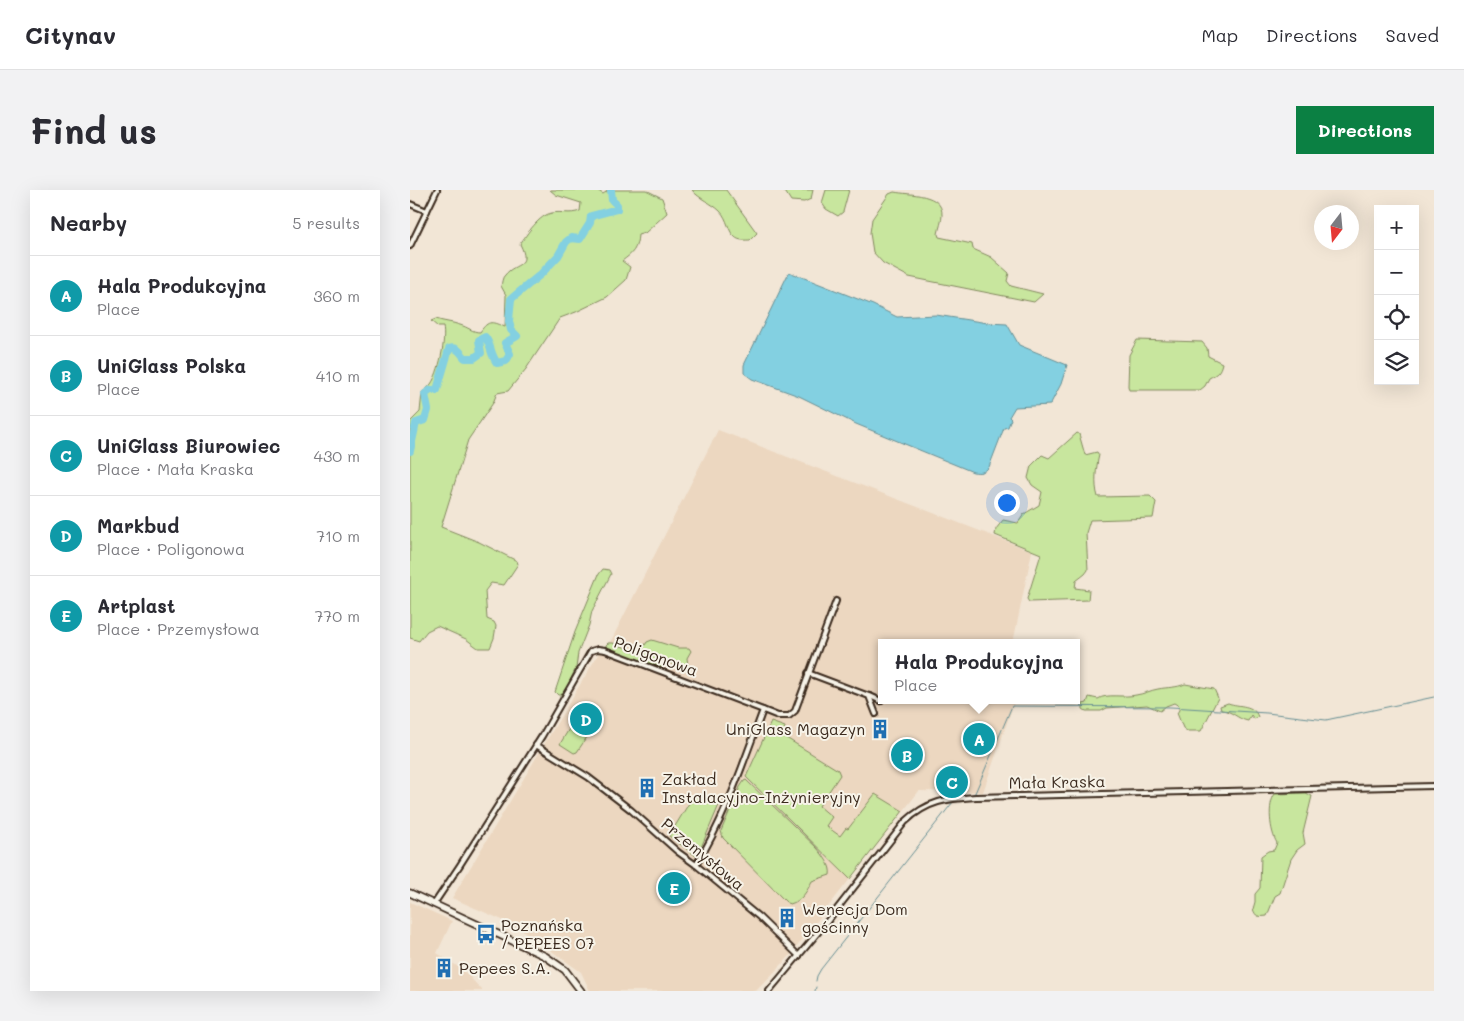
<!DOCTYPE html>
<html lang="en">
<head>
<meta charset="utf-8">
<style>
	body { margin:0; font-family:Mali,sans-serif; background:#f2f2f3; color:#2b2b33 }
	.controls { position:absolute; right:15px; top:15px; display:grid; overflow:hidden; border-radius:0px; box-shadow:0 5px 20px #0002 }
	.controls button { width:45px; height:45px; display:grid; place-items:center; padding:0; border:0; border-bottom:1px solid #e1e1e2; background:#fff; color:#2b2b33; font:25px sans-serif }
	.compass { position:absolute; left:904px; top:15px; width:45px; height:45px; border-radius:50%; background:#fff; box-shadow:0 5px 20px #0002; rotate:196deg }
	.you { position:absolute; left:596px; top:312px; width:18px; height:18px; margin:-12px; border:4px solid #fff; border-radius:50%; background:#1a73e8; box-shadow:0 0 0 8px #1a73e833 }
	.badge { display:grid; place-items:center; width:32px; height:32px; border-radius:50%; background:#0b8043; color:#fff; font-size:16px; font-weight:700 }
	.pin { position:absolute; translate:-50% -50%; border:2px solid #fff; box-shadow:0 1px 5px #0006 }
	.popup { position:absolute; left:468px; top:449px; width:202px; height:65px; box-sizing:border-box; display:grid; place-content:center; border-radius:0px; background:#fff; filter:drop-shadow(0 1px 4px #0005); font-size:16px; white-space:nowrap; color:#7c7c81 }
	.popup b { font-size:19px; color:#2b2b33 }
	.popup::after { content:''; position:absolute; left:50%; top:100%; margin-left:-10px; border:10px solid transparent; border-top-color:#fff }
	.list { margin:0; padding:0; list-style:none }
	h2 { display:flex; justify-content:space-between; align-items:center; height:65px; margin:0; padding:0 20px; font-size:21px }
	h2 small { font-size:16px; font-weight:400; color:#7c7c81 }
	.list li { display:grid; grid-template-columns:32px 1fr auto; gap:15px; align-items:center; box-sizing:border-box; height:80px; padding:0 20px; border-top:1px solid #e1e1e2 }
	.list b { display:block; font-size:19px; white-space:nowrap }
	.list p { margin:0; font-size:16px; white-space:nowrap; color:#7c7c81 }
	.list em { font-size:16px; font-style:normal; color:#7c7c81 }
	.icon { flex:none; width:28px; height:28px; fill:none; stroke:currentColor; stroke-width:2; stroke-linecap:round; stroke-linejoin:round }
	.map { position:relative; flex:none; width:1024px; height:801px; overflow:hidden; border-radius:0px }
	header { display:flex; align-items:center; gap:30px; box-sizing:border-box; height:70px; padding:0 25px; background:#fff; border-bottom:1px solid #e1e1e2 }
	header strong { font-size:24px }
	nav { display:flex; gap:28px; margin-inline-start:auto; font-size:18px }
	.intro { display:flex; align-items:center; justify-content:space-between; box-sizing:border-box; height:120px; padding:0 30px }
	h1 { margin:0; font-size:35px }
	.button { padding:12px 22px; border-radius:0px; background:#0b8043; color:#fff; font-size:18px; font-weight:700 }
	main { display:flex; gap:30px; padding:0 30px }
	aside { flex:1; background:#fff; border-radius:0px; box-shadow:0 5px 20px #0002 }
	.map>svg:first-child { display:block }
	.built { fill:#ecd7c0 }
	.green { fill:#c8e69e; stroke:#82885e }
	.water { fill:#83d0e1; stroke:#668e93 }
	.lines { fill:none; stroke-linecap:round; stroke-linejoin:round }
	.stream { stroke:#668e93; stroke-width:1 }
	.river { stroke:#83d0e1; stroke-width:8 }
	.minor-casing { stroke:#3b2a1e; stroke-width:8 }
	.secondary-casing { stroke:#3b2a1e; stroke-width:9 }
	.minor { stroke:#f7f3e8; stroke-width:4 }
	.secondary { stroke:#f7f3e8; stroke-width:5.5 }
	.labels { text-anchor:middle; stroke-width:4; stroke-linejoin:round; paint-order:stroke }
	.street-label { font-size:16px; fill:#3b2a1e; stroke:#f7f3e8 }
	.poi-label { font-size:16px; fill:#3b2a1e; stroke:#f7f3e8; text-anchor:start }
</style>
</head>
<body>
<header>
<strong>Citynav</strong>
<nav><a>Map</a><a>Directions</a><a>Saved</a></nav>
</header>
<div class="intro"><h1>Find us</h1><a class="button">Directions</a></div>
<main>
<aside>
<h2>Nearby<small>5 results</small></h2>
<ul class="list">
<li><span class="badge" style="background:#0f9aa8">A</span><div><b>Hala Produkcyjna</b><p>Place</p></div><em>360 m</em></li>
<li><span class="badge" style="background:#0f9aa8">B</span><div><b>UniGlass Polska</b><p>Place</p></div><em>410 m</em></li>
<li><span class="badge" style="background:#0f9aa8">C</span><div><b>UniGlass Biurowiec</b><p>Place · Mała Kraska</p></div><em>430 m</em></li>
<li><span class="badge" style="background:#0f9aa8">D</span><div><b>Markbud</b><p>Place · Poligonowa</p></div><em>710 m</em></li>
<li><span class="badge" style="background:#0f9aa8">E</span><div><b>Artplast</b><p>Place · Przemysłowa</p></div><em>770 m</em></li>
</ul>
</aside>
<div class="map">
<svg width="1024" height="801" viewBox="0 0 1024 801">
	<rect width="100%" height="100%" fill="#f2e6d6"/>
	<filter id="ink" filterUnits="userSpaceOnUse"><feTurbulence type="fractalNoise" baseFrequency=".02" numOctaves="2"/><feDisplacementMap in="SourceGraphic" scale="10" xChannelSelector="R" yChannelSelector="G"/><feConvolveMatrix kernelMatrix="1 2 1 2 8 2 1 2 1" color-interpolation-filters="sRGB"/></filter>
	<g filter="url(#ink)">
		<g class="built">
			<polygon points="308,240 622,361 603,453 472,453 472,510 605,510 573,602 509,601 378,768 346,801 180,801 171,782 108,737 42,708 189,463 202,449"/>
			<polygon points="0,712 42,731 27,763 53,780 73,801 0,801"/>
		</g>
		<g class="green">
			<path d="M140,0h47l6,4 6,-4h37l16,8 5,15 -22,20 -7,2c-1,14 -5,18 -16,26l8,6 -4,13 -19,17 -31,15 -16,6 -34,51 -18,22 -11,2 -4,10 -25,37 -27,87 38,15 38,19 1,3 -14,21 -13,-2 -6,8 2,28 7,3 2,4 -2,12 -4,10h-12l-12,-9 -29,-13 -10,5 -8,10 -9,-3v-216l10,-10 2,-20c3,-2 7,-5 9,-8 8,-11 15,-44 12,-57h-5l-7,-6 5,-2c8,3 16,3 24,6 8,2 12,7 20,7 9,-13 12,-10 25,-5l1,-32 -5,-9c1,-3 1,-9 4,-11 10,-13 27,-7 15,-31 7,-10 19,-29 32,-31 10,-2 17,2 28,-2l1,-8 -25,-8z"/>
			<path d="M282,0h34l31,43 -7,7c-5,0 -11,1 -15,-3 -7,-5 -7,-18 -15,-26 -8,-8 -21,-12 -28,-21z"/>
			<polygon points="374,0 403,0 401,9 394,12 381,11"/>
			<polygon points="416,0 439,0 433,22 428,26 416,19 412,13"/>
			<path d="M484,2c16,3 49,1 48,23 0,6 -3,13 -4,19l1,3 33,7 1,5 18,8 18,16 -2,8 4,5 32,8 -9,8 -125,-25 -26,-14 -10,-11 -3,-19 2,-14 17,-25z"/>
			<path d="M727,150l65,2 5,6 1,8 14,7c-2,9 -5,11 -13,15l-4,8 -5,4h-71l-1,-4 1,-31z"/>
			<path d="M667,243l2,1 6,21 12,-3 2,3c-3,13 -5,29 -1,42l52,-1 6,6 -3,16 -63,2 -4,13 2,37 -3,4 -9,7 -1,7 14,2 -1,10 -59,2 -2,-3 14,-45 -46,-19 1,-6 7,-9 15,3 6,-9 15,-9 3,-13 -10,-7 -4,-7 3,-12 11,-11 7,3z"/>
			<polygon points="193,379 199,380 201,384 182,421 179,435 168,463 166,478 153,505 148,505 145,502 165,442 189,384"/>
			<path d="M242,450l26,8h11l2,3 -4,7 1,8c-7,4 -15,-2 -22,-5l-5,8 -55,-21v-3l2,-2h5l24,9 6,-4 4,-6z"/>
			<path d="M775,494l29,5 4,9 -17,33h-14l-4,-3 -6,-15 2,-3v-4l-5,-3 -8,3 -6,5 -13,-6 -40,3 -6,3h-15l-3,-2v-5l4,-1 2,-6 9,2c9,-6 26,-1 38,-4 8,-1 15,-5 22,-6 10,-2 18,-1 27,-5z"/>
			<path d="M818,513c11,4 26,1 30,14l-4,2 -3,-4 -3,6c-11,-2 -15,-10 -27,-11l-1,-4z"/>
			<polygon points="361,532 375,537 373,546 428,580 430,585 409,616 422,627 416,636 430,646 436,638 438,639 465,604 493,621 440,689 336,587"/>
			<polygon points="162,534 164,535 163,537 176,545 179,544 167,562 164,563 150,554"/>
			<path d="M336,590l71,68c6,7 15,18 13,27l-18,6c-5,10 -10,20 -22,23l-3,-1 -64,-65 -2,-7 19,-44 4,-6z"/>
			<path d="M896,603l6,3 -9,37 2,11 -8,6 -6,9 -11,34 -5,3 -8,20c-9,1 -11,1 -14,-7l2,-7v-8l5,-6 1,-32 7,-5 6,-1 3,-7c-7,-11 -10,-39 -2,-49z"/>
			<polygon points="284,605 309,615 287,667 259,646"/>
		</g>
		<path class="water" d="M379,82l84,33 24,12 39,-2 52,8 19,1 12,21 48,20 -6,19 -11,21 -35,2 -6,10 2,2 -3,8 -4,1 -15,39c-5,6 -9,6 -16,5l-117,-48 -57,-28 -47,-17 -8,-6v-8z"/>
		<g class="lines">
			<g class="stream">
				<polyline points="560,605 565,603 602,516 761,517 857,523 916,530 1024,507"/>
				<polyline points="406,791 407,786 411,779 543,612"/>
				<polyline points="405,801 406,797"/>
			</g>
			<path class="river" d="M0,261l6,-28 9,-3 3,-10 -3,-16 6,-4h6l12,-41c8,-3 11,3 16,9h9l7,-5 -2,-13 6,-3c6,7 5,17 12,26l9,-2 4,-7 -5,-11 12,-7 -6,-6 -2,-9 2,-22 30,-25 17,-18 8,-14 5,-4 9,1 10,-16 1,-7 26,-7v-4l-5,-5 -1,-10"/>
			<defs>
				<g id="minor">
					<polyline points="0,14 17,21"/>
					<polyline points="0,56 27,0"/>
					<polyline points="398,483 459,506 466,524"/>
					<polyline points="460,506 471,511"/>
					<polyline points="126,555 178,587 221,620 268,662 286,675 349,727 389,766"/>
					<path d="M286,675c29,-46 48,-104 67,-155"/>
					<polyline points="24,714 50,675 132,546 181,461 188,459 195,460 353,520 368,526 379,526 385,521 426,411"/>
					<path d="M359,801l57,-68 79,-101c23,-22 42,-23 72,-25l457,-11"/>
				</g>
				<polyline id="secondary" points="0,703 135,766 155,780 171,801"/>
			</defs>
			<use href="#minor" class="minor-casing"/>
			<use href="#secondary" class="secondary-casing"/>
			<use href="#minor" class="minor"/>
			<use href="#secondary" class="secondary"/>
		</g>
	</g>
	<defs>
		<symbol id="building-bare" viewBox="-9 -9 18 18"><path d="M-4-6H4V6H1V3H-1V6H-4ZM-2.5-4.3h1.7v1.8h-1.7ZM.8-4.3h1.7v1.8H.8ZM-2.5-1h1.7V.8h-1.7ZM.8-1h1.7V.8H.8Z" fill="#1f6fb2" stroke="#f7f3e8" stroke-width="2.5" paint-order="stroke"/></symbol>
		<symbol id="bus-bare" viewBox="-9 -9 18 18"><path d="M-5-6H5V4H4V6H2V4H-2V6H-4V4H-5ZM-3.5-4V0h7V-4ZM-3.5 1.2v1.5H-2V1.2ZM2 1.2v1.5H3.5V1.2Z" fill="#1f6fb2" stroke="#f7f3e8" stroke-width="2.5" paint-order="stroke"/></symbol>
	</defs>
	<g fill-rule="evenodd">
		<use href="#building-bare" x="456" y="525" width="28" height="28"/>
		<use href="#building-bare" x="223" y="584" width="28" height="28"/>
		<use href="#building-bare" x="363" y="714" width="28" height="28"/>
		<use href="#bus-bare" x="62" y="730" width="28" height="28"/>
		<use href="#building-bare" x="20" y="764" width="28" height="28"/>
	</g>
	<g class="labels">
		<g class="street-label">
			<text transform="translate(246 466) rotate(20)" y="6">Poligonowa</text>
			<text transform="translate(647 592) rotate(-1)" y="6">Mała Kraska</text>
			<text transform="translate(293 664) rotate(40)" y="6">Przemysłowa</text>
		</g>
		<g class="poi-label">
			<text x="455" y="545" text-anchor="end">UniGlass Magazyn</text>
			<text x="252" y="595">Zakład<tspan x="252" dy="18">Instalacyjno-Inżynieryjny</tspan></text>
			<text x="392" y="725">Wenecja Dom<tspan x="392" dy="18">gościnny</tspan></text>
			<text x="91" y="741">Poznańska<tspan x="91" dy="18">/ PEPEES 07</tspan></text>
			<text x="49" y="784">Pepees S.A.</text>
		</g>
	</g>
</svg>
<div class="controls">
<button>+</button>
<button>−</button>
<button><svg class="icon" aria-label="locate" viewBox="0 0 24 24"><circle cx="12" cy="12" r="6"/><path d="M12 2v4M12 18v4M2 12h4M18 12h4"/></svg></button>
<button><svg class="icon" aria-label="layers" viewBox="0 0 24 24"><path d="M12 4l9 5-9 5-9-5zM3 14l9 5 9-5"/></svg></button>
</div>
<svg class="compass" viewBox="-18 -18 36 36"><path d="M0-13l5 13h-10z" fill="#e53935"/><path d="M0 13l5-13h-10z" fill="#7c7c81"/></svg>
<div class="you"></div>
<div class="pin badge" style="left:569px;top:549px;background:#0f9aa8">A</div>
<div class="popup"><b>Hala Produkcyjna</b>Place</div>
<div class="pin badge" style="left:497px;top:565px;background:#0f9aa8">B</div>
<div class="pin badge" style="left:542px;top:592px;background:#0f9aa8">C</div>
<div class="pin badge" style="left:176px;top:529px;background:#0f9aa8">D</div>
<div class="pin badge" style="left:264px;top:698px;background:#0f9aa8">E</div>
</div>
</main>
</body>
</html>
